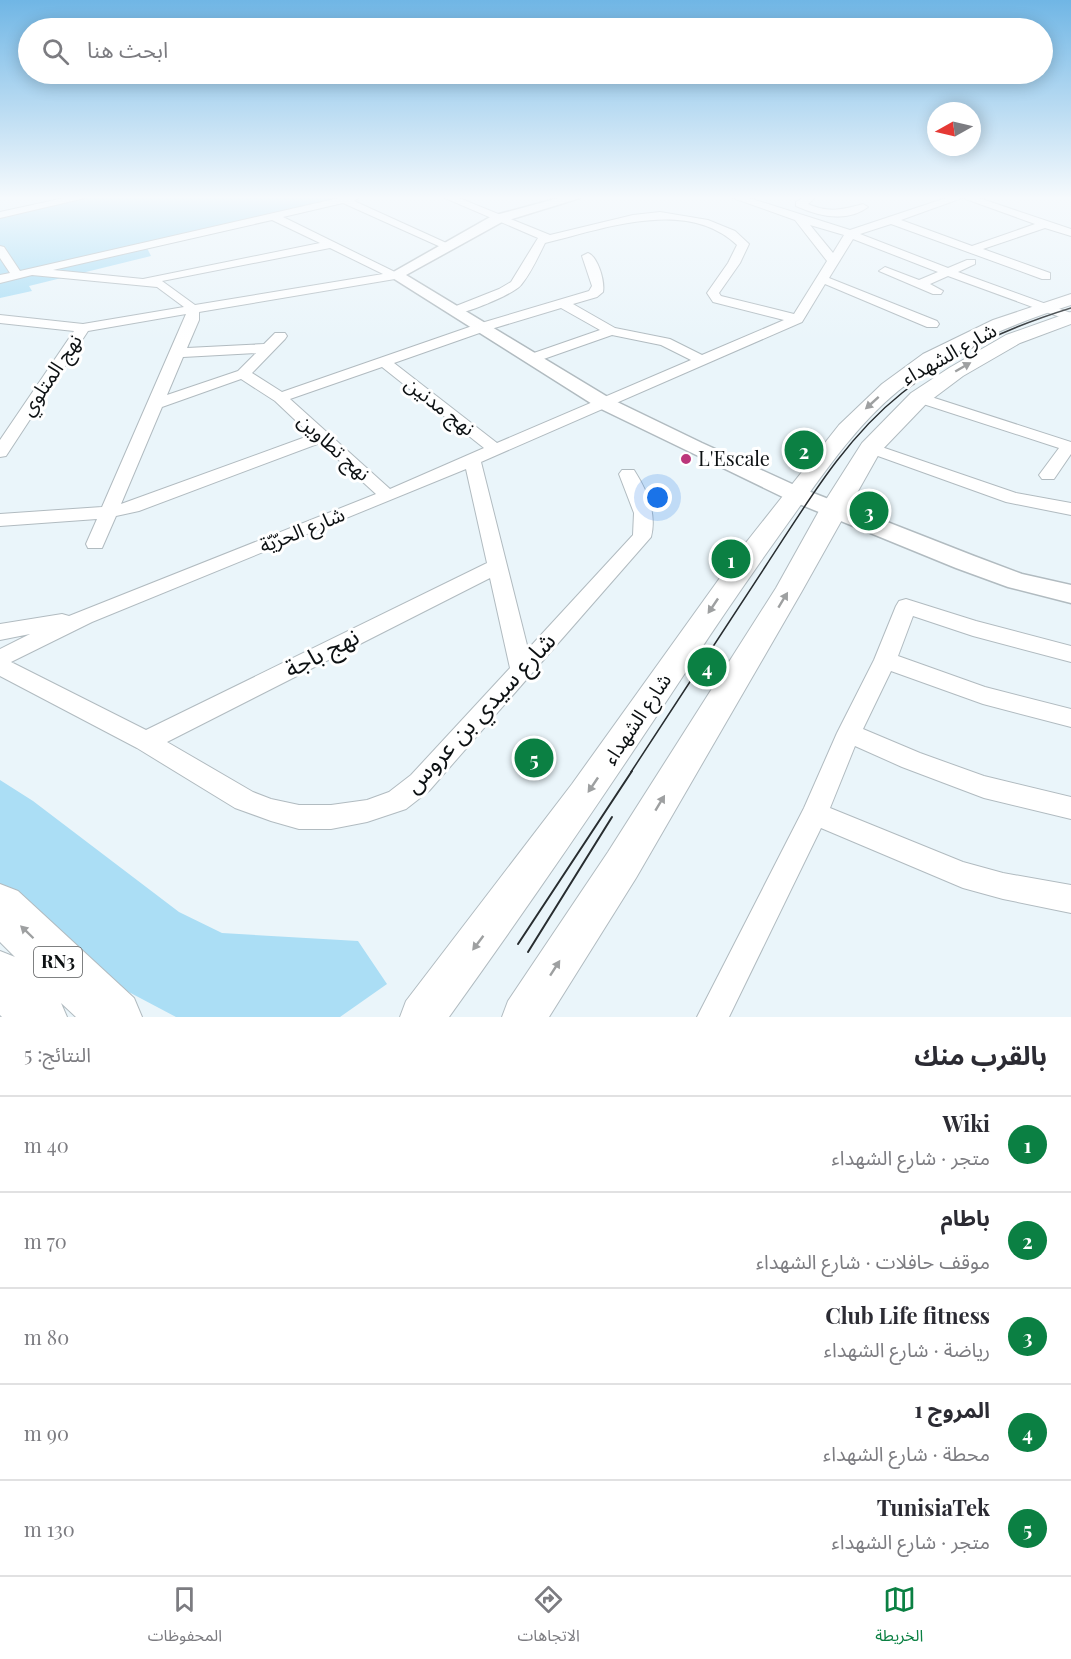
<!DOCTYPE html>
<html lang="ar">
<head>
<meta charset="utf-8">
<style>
	body { margin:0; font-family:"Playfair Display","Noto Sans Arabic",serif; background:#f7f7f7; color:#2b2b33; direction:rtl }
	.compass { position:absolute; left:927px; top:102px; width:54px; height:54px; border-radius:50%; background:#fff; box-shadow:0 3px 15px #0003; rotate:262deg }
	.you { position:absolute; left:658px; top:498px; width:21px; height:21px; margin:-15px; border:4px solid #fff; border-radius:50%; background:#1a73e8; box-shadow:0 0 0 9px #1a73e833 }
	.badge { display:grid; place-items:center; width:39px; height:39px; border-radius:50%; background:#0b8043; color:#fff; font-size:20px; font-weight:700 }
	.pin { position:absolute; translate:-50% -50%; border:3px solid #fff; box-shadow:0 2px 6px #0006 }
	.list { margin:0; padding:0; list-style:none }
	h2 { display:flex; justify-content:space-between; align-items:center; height:78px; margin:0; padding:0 24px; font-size:26px }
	h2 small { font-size:20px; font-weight:400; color:#7c7c81 }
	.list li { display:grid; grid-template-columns:39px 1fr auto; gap:18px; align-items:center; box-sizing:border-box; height:96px; padding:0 24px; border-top:2px solid #e1e1e2 }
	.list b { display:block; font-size:22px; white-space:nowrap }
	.list p { margin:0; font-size:20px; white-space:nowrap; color:#7c7c81 }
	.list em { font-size:20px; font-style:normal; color:#7c7c81 }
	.icon { flex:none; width:33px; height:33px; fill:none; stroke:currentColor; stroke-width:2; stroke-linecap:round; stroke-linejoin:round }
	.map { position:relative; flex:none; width:1071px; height:1017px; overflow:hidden; direction:ltr }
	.search { position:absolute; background:#fff; box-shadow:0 3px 15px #0003; left:18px; right:18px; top:18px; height:66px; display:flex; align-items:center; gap:15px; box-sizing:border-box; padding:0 21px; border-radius:33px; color:#7c7c81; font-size:22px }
	.sheet { height:558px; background:#fff }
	nav { display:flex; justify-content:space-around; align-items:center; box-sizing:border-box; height:84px; border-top:2px solid #e1e1e2; background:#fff; font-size:16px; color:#7c7c81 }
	nav a { display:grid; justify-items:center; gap:3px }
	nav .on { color:#0b8043 }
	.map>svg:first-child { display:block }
	.green { fill:#abdef5 }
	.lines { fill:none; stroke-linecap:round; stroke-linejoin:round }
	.minor-casing { stroke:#b1bbc0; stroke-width:2 }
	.tertiary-casing { stroke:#b1bbc0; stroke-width:3 }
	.secondary-casing { stroke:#b1bbc0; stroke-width:2 }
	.trunk-casing { stroke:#b1bbc0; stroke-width:2 }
	.minor { fill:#fff; fill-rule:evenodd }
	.tertiary { fill:#fff; fill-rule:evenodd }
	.secondary { fill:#fff; fill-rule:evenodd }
	.trunk { fill:#fff; fill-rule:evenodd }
	.tram-far1 { stroke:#282d30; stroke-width:1.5 }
	.tram { stroke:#282d30; stroke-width:2 }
	.oneway { fill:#9ea0a1 }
	.poi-dot { fill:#bb367b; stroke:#fff; stroke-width:2 }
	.labels { text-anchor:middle; stroke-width:6; stroke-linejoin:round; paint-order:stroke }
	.shield { fill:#fff; stroke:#56585a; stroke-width:1.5 }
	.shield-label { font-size:18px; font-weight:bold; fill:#0d1113 }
	.street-label { font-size:20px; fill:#0d1113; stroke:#fff }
	.poi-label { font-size:20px; fill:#0d1113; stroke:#fff; text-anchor:start }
	.near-street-label { font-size:24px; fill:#0d1113; stroke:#fff }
</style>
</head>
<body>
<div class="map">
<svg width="1071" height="1017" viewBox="0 0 1071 1017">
	<rect width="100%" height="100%" fill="#eaf5fa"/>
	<g class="green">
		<polygon points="66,198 353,198 147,248 151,256 29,286 32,291 0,298 0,212"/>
		<polygon points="0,780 33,801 179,912 222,933 358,941 387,984 340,1017 176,1017 106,980 0,891"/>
	</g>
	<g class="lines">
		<defs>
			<g id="minor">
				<polygon points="64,198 85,198 0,218 0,212"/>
				<path d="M339,198h19l-4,3 99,45 -6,3 -4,-1 -100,-45 -60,14 118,58 -6,4 -196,33v8l-12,28 77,-4 11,-11h10l2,3 -2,3 -33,34 30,19 196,-68 111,-33 3,-5 -10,-30 6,-3c10,4 17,28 15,39l-6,5 -24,7 42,24 55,11 32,16 82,-35 -71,-18 -6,-9 21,-30 9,-18c-51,-48 -133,-16 -192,-2 -7,14 -14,30 -24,42 -7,9 -59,31 -70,29l-1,-3 1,-3 48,-19 12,-7 27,-44 -93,-40h14l91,37 83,-20 27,-3 48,8 27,11 14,13 -9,19 -21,30 2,3 73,18 33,-53 -32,-41 -62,-22h16l101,32 96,-32h16l-61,22 71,26 63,-22 -72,-26h16l92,31v7l-26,-8 -62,21 67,24v6h-8l-151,-55 -31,10 88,34 19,-8h8v4l-17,8 113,41v8l-123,-45 -18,8 13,7 -2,3h-8l-54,-23 6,-4 34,13 19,-8 -85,-33 -24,39 108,43 2,3 -2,3h-10l-102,-43 -23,38 -321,140 47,187 105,-114 1,-22 -15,-39 3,-4h12c13,20 23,44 17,67l-222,254 -23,18 -39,13 -36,7h-32l-28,-8 -36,-13 -98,-60 -137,-72v-27l30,-15 -30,6v-16l62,-10 7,2 307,-122 -56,-51 -181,68 -23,5 -14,32h-14l-2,-4 11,-25 -97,7v-12l102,-7 84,-193 -98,17 -82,125 -6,1v-17l74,-109 -74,-8v-8l83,9 101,-17 -27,-20 -125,-12 -32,8v-8l10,-2 -10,-15v-12l4,1 16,24zM272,220l48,23 -177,36 -90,-9zM810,225l34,10 -11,18zM330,248l53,26 -188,31 -33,-24zM561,308l39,22 -72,25 -2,3 2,3h10l74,-26 49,10 30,15 -194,83 -103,-80 94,-33zM256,353l-18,18 -71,24 16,-38zM382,367l102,81 -94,41 -100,-90zM241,379l34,22 36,34 -190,69 41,-97zM466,469l21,94 -341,167 -135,-68 81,-40zM490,578l20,90 -99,107 -22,17 -22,8 -36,5h-32l-28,-6 -18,-7 -86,-50z"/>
				<path d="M802,198h13l-7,6c20,9 34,6 55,0l5,3c-21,16 -50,9 -72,-1v-4z"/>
				<polygon points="919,393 1071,442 1071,454 1054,479 1042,479 1039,475 1059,448 914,401 911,398"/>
				<polygon points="870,443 1016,493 1071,503 1071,515 1006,502 864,451 862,448 864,445"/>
				<polygon points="906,599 976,621 1071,646 1071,662 973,636 913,616 898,656 985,687 1071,709 1071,727 983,704 891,671 863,729 920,753 984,776 1071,797 1071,819 984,798 902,767 855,746 830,808 963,862 1003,873 1071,885 1071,913 1003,899 963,888 821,828 729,1017 697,1017 804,808 837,733 874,660 896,606 899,601"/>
			</g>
			<polygon id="tertiary" points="559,198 580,198 502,222 406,275 611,399 702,443 803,489 974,556 1022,574 1071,585 1071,603 1008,587 956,568 787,499 688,451 597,407 388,275 492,216"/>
			<g id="secondary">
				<path d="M1071,294v11c-62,20 -122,45 -173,86 -40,33 -70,76 -100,118 -36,50 -71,100 -105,152 -79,120 -160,239 -244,356h-49l6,-16 166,-217 165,-230 102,-129 43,-41 41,-30 70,-34z"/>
				<polygon points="1071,312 1071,324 1020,343 963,376 927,403 880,452 802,591 636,878 549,1017 502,1017 508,1001 608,852 776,588 820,509 862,443 911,393 949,368 1006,335"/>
			</g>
			<polygon id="trunk" points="0,884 18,891 134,998 142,1017 76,1017 61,1003 67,1017 2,1017 0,1015 0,951 15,957 0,942"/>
		</defs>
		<use href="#minor" class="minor-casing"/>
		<use href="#tertiary" class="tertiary-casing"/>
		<use href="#secondary" class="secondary-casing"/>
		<use href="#trunk" class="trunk-casing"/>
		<use href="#minor" class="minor"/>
		<use href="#tertiary" class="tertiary"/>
		<use href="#secondary" class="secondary"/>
		<use href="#trunk" class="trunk"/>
		<path class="tram-far1" d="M631,772c45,-68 89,-137 134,-205 41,-62 78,-127 137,-174 50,-41 108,-66 169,-85"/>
		<g class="tram">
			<polyline points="518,944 632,771"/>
			<polyline points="528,952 612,817"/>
		</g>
	</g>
	<defs><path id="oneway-solid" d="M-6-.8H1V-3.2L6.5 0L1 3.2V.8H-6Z" transform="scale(1.5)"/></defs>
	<g class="oneway">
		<use href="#oneway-solid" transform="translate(963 367) rotate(-30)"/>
		<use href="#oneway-solid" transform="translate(872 403) rotate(138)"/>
		<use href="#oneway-solid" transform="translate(783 600) rotate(-59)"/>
		<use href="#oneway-solid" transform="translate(713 606) rotate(124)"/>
		<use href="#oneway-solid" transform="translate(593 785) rotate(124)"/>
		<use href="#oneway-solid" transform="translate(660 803) rotate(-59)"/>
		<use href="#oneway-solid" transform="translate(27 932) rotate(-136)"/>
		<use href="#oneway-solid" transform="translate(478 943) rotate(127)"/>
		<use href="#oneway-solid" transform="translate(555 968) rotate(-57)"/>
	</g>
	<linearGradient id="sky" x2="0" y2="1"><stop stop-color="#70b6e5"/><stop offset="0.58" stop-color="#f6fafd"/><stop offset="1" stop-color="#f6fafd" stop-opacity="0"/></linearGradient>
	<rect width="1071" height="341" fill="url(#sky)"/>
	<circle class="poi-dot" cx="686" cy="459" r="6"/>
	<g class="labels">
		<rect class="shield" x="34" y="947" width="48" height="30" rx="4.5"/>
		<g class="shield-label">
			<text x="58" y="968">RN3</text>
		</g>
		<g class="street-label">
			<text transform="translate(949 354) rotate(-29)" y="7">شارع الشهداء</text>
			<text transform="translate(51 375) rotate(-56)" y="7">نهج المتلوي</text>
			<text transform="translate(440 406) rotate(38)" y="7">نهج مدنين</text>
			<text transform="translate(334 447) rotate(42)" y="7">نهج تطاوين</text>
			<text transform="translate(302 530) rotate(-22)" y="7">شارع الحرّيّة</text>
			<text transform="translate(637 719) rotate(-56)" y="7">شارع الشهداء</text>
		</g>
		<g class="poi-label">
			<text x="698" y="466">L'Escale</text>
		</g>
		<g class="near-street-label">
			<text transform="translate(322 653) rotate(-27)" y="8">نهج باجة</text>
			<text transform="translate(480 713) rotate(-47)" y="8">شارع سيدي بن عروس</text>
		</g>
	</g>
</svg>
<svg class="compass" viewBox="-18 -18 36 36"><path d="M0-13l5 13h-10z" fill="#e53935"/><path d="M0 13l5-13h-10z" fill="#7c7c81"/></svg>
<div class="you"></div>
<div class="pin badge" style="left:731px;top:559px">1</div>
<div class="pin badge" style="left:804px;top:450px">2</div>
<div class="pin badge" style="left:869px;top:511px">3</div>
<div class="pin badge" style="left:707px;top:667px">4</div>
<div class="pin badge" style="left:534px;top:758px">5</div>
<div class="search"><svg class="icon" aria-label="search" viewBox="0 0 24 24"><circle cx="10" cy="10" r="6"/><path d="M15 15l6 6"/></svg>ابحث هنا</div>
</div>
<section class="sheet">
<h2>بالقرب منك<small>النتائج: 5</small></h2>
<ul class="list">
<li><span class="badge">1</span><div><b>Wiki</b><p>متجر · شارع الشهداء</p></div><em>40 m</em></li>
<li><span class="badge">2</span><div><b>باطام</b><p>موقف حافلات · شارع الشهداء</p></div><em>70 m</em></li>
<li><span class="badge">3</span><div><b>Club Life fitness</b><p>رياضة · شارع الشهداء</p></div><em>80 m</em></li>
<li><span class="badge">4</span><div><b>المروج 1</b><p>محطة · شارع الشهداء</p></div><em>90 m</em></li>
<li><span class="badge">5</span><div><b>TunisiaTek</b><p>متجر · شارع الشهداء</p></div><em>130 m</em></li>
</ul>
</section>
<nav>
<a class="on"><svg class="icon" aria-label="map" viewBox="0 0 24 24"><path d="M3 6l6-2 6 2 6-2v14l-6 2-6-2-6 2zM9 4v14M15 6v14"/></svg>الخريطة</a>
<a><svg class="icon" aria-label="directions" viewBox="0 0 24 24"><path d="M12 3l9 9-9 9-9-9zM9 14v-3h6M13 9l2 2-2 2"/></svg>الاتجاهات</a>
<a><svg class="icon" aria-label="saved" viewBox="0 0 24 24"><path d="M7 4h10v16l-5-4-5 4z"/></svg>المحفوظات</a>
</nav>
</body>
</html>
